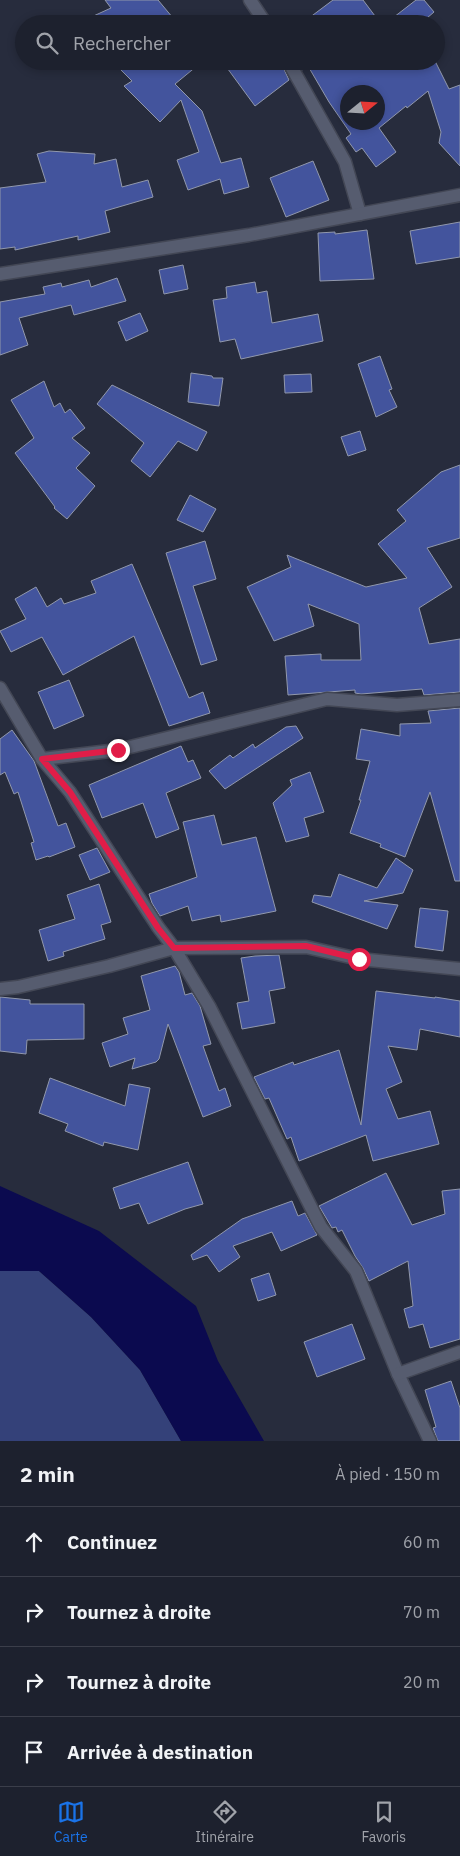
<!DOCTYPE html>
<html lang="fr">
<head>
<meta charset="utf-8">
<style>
	body { margin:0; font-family:"IBM Plex Sans",sans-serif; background:#252936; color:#f1f3f6 }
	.compass { position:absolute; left:340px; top:85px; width:45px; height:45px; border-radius:50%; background:#1d212e; box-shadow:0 2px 8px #0003; rotate:72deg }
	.stop { position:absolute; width:15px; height:15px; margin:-11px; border:4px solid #e11d48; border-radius:50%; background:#fff }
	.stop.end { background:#e11d48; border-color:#fff; box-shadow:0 1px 5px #0008 }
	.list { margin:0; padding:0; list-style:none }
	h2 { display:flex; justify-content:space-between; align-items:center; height:65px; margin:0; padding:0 20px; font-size:21px }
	h2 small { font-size:16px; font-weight:400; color:#a0a3aa }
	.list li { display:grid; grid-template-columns:32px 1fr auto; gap:15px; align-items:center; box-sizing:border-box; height:70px; padding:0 20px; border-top:1px solid #3b3e4a }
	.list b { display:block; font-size:19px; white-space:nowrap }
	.list em { font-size:16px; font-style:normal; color:#a0a3aa }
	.icon { flex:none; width:28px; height:28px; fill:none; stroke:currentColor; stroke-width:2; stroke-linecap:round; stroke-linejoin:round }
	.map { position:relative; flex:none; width:460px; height:1441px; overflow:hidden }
	.search { position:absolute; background:#1d212e; box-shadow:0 2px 8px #0003; left:15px; right:15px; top:15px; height:55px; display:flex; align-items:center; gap:12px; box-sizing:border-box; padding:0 18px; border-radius:28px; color:#a0a3aa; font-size:19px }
	.sheet { height:345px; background:#1d212e }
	nav { display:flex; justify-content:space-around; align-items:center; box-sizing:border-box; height:70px; border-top:1px solid #3b3e4a; background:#1d212e; font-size:14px; color:#a0a3aa }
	nav a { display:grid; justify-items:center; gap:2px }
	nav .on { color:#1a73e8 }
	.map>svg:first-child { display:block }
	.green { fill:#344179 }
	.water { fill:#0b0a4f }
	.building { fill:#43549d; stroke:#9198ac; fill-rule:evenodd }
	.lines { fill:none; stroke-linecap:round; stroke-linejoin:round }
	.minor-casing { stroke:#434755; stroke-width:15 }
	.minor { stroke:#565c6f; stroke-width:12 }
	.route { stroke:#e11d48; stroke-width:6 }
</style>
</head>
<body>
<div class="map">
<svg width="460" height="1441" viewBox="0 0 460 1441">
	<rect width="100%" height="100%" fill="#272c3d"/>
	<polygon class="green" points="0,1271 39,1271 91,1317 140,1370 181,1441 0,1441"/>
	<polygon class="water" points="0,1186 99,1231 196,1306 218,1361 264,1441 181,1441 140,1370 91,1317 39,1271 0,1271"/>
	<g class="building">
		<polygon points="105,0 158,0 178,24 76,24 111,8"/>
		<polygon points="333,0 363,0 381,24 301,24"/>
		<polygon points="416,0 424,0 434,12 420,24 385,24"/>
		<polygon points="112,61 203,61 175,84 202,111 221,163 241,158 249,187 224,194 220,179 188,190 177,160 199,152 181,100 160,122 124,86 132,81"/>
		<polygon points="222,61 280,61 289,80 255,106"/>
		<path d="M297,61h138l14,28 11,-4v81l-21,-23 2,-11 -13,-41 -21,17 -1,-2 -27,22 17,24 -20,15 -14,-19 -6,4 -10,-14 5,-4 -22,-32 -21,-36 -6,4zM348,92h30v30h-30z"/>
		<polygon points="49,151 95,154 94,164 116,159 122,187 148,180 153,197 105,211 110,232 78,240 78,236 15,250 15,247 0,249 0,188 46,182 37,154"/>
		<polygon points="313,161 329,200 286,217 270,178"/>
		<polygon points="460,222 460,257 416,264 410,231"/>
		<polygon points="367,230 374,279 320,281 318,233 335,232 335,234"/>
		<polygon points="183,265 188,289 164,294 159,270"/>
		<polygon points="117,278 126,301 74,315 71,305 19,318 28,345 0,355 0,302 45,294 43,287 61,283 62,287 89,280 91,287"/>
		<polygon points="255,282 257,293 267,291 272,323 318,314 323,341 241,359 235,339 220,342 213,300 227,298 226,287"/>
		<polygon points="140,313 148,331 126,341 118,322"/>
		<polygon points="380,356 392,389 389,390 397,407 376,417 358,364"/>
		<polygon points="191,373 212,376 213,378 223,378 219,406 188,402"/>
		<polygon points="311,374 312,392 285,393 284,375"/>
		<polygon points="44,381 54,407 60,403 65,413 70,409 85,428 72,438 90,453 76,468 95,486 67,519 54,508 55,507 15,453 34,438 11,400"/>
		<polygon points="112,385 207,432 197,451 178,441 150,477 131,461 144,443 97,404"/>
		<polygon points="360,431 366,450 348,456 341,437"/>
		<polygon points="460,465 460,538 427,548 452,587 419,608 429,644 460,639 460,692 424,695 422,689 361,694 355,693 355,690 288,695 285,656 321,654 321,660 361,660 359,624 308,604 314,626 274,641 247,587 291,567 287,555 366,587 407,578 378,544 406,521 397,510 441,472"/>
		<polygon points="190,495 216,509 203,532 177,520"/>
		<polygon points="205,541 216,579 193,586 217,660 201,665 166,553"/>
		<polygon points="132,564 189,698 203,692 210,713 169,726 134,636 63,675 42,637 11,652 0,631 26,619 15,599 36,587 47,607 61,598 64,604 96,593 91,581"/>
		<polygon points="69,680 84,716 54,729 38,692"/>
		<polygon points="460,708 460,881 455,881 430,792 405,857 380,847 381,844 350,833 361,800 359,800 370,761 356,759 361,729 400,736 400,724 431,723 428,711"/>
		<polygon points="296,726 303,738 225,789 209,771 230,755 233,758 253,744 255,748 286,727"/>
		<polygon points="12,730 34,761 58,826 66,823 75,847 49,857 48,856 36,860 31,843 34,842 18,792 14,794 5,772 0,775 0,739"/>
		<polygon points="181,746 188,762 193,760 201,778 166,793 179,829 156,838 143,803 102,818 89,785"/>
		<polygon points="310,772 324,812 304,818 309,836 286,842 273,803 292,785 290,780"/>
		<polygon points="214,815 222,845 256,837 276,911 221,922 220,915 192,921 188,906 160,916 152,903 149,894 197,877 183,822"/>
		<polygon points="97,848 110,872 90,880 79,855"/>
		<polygon points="396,858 413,870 403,893 364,901 398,905 387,929 312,902 314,895 331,897 339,874 377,888"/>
		<polygon points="99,884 111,922 101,925 105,939 63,952 64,956 48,961 39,930 75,919 67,895"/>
		<polygon points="420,908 448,911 443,951 415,947"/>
		<polygon points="279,955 285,988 269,991 275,1023 242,1029 237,1003 249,1001 241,958 255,956"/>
		<polygon points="175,966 179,972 185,995 192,993 200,1006 211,1044 203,1046 219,1091 225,1088 231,1106 203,1117 168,1024 159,1059 156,1062 132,1069 135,1058 110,1067 102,1043 128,1034 123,1018 150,1010 141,976"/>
		<polygon points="376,991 435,998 435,997 460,1001 460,1037 420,1029 417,1050 388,1046 402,1082 386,1089 398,1119 430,1111 439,1144 373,1161 366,1135 299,1161 291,1137 287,1139 269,1098 265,1099 254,1077 293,1062 294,1065 339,1050 361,1125"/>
		<polygon points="0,997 30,1000 30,1004 84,1004 84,1039 27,1040 26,1054 0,1051"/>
		<polygon points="50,1078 125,1106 129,1084 150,1088 138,1150 104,1142 103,1146 65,1131 68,1124 39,1113"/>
		<polygon points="188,1162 203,1204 185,1209 148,1224 139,1203 120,1209 113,1188"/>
		<polygon points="386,1173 412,1225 445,1214 442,1191 460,1189 460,1339 430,1348 423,1324 409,1328 404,1309 413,1306 408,1261 369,1281 363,1268 355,1256 342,1230 338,1232 336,1227 332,1228 319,1206"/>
		<polygon points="292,1201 298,1216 305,1213 317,1235 281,1251 272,1232 233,1246 240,1257 219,1272 207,1255 193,1260 191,1255 242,1219"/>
		<polygon points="269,1273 276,1295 258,1301 251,1279"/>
		<polygon points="352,1324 365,1359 317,1377 304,1342"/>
		<polygon points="451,1381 460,1408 460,1441 438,1441 433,1428 436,1427 425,1390"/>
	</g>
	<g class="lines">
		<defs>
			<g id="minor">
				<polyline points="250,0 266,24"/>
				<polyline points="288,61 345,162 360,214"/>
				<polyline points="0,274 249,235 460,195"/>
				<polyline points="0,688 42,759 70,792 158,927 174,948 209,1006 321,1227 356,1271 398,1374 430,1441"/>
				<polyline points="42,759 118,750 327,699 397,705 460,700"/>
				<polyline points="0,989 18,987 109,966 174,948 306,947 359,959 460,969"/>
				<polyline points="398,1374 460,1352"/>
			</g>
		</defs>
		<use href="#minor" class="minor-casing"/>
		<use href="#minor" class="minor"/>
	</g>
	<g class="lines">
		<polyline class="route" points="118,750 42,759 70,792 158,928 174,948 306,946 359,959"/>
	</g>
</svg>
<svg class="compass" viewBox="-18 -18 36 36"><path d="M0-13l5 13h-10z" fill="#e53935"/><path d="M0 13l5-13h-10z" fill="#a0a3aa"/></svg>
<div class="stop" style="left:359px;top:959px"></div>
<div class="stop end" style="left:118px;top:750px"></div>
<div class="search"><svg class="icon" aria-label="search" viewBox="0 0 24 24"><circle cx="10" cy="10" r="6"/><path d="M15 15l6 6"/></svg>Rechercher</div>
</div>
<section class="sheet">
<h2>2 min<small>À pied · 150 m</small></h2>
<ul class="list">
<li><svg class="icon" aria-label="ahead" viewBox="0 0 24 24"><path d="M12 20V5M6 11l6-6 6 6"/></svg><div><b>Continuez</b></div><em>60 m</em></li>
<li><svg class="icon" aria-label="right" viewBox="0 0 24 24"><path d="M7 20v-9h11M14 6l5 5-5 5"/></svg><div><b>Tournez à droite</b></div><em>70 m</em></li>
<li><svg class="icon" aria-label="right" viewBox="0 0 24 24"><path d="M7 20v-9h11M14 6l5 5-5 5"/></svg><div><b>Tournez à droite</b></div><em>20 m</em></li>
<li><svg class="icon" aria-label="arrive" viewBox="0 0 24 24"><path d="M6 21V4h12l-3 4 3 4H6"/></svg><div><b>Arrivée à destination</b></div></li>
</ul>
</section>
<nav>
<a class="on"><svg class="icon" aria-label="map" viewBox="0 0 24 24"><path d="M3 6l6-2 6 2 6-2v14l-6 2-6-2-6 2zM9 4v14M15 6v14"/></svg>Carte</a>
<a><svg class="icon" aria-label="directions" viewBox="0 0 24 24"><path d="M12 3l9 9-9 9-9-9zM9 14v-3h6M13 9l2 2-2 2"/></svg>Itinéraire</a>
<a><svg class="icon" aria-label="saved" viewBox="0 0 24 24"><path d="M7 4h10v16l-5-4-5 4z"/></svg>Favoris</a>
</nav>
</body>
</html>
